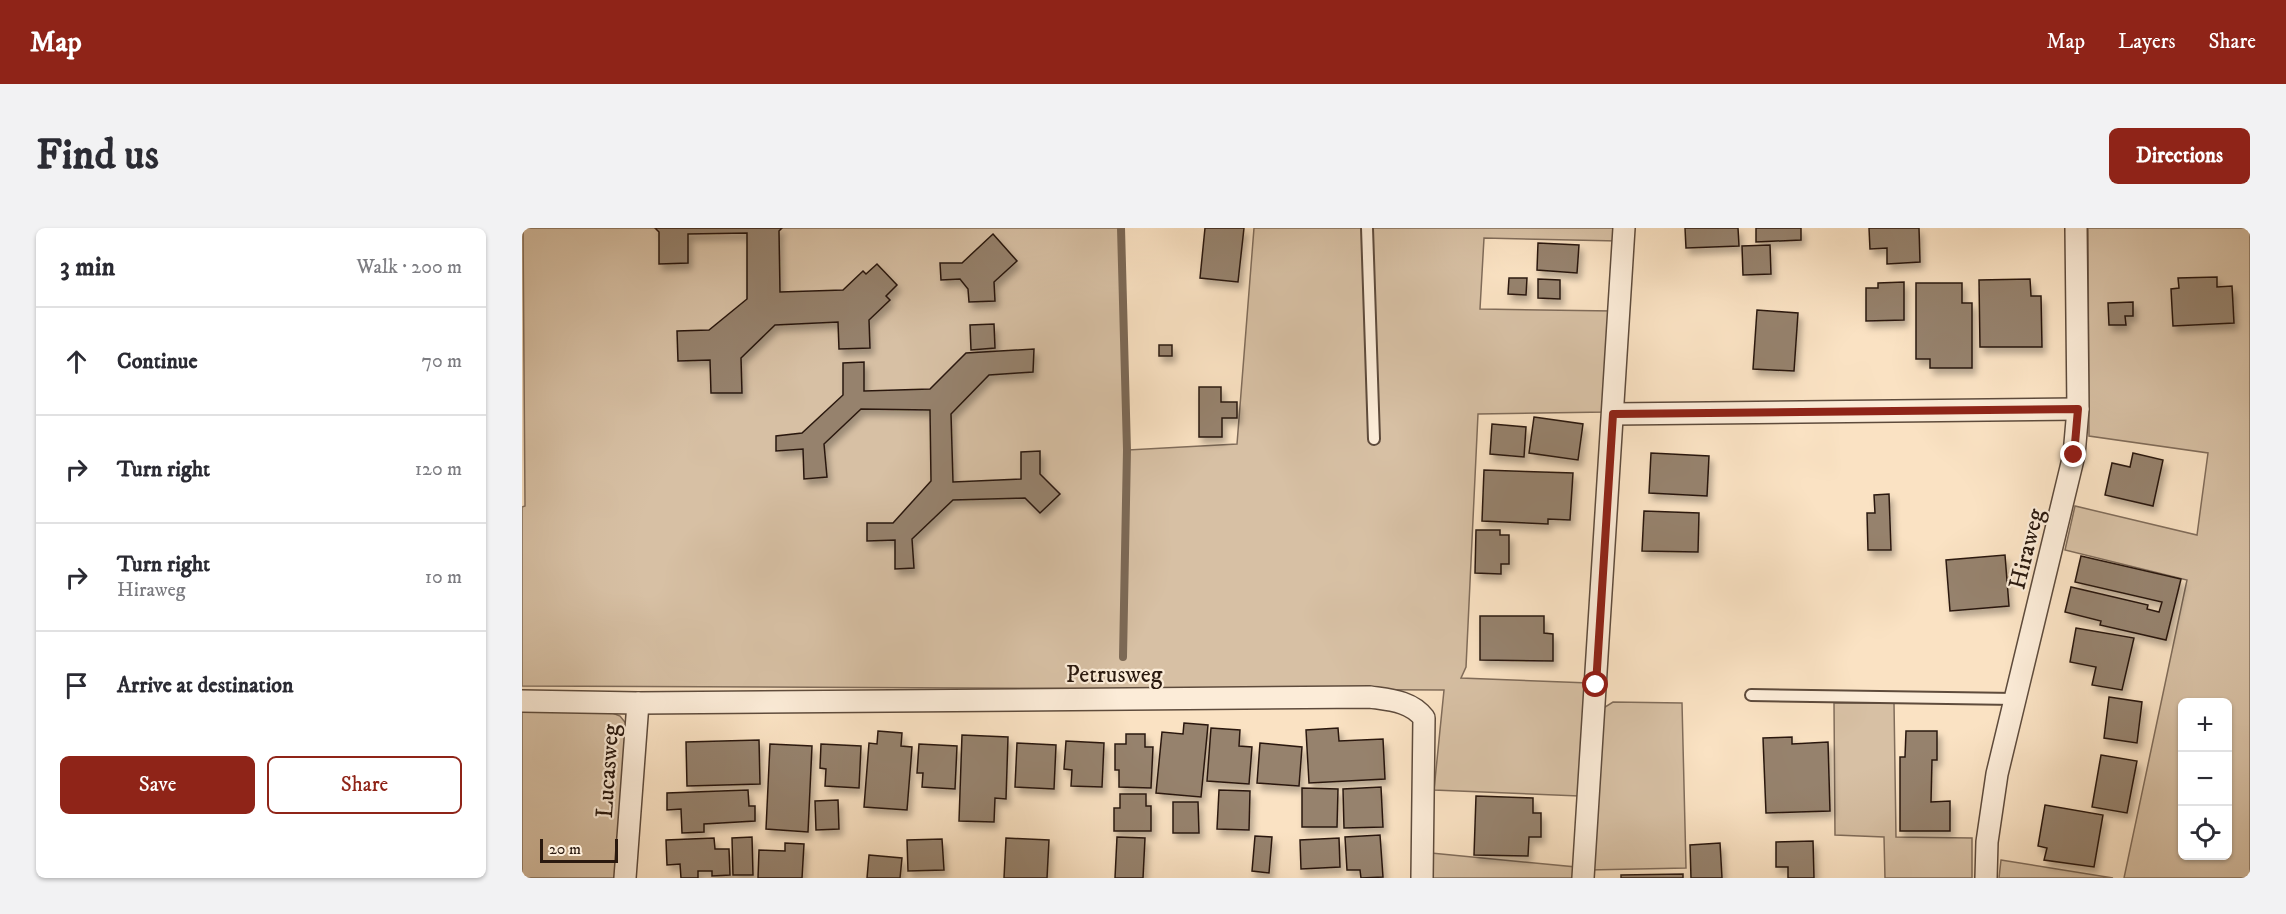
<!DOCTYPE html>
<html lang="en">
<head>
<meta charset="utf-8">
<style>
	body { margin:0; font-family:"IM FELL DW Pica",serif; background:#f2f2f3; color:#2b2b33 }
	.controls { position:absolute; right:18px; bottom:18px; display:grid; overflow:hidden; border-radius:9px; box-shadow:0 2px 4px #0004 }
	.controls button { width:54px; height:54px; display:grid; place-items:center; padding:0; border:0; border-bottom:2px solid #e1e1e2; background:#fff; color:#2b2b33; font:30px sans-serif }
	.scale { position:absolute; left:18px; bottom:15px; width:78px; box-sizing:border-box; padding-left:6px; border:3px solid #2a190f; border-top:0; font-size:16px; line-height:21px; white-space:nowrap; color:#2a190f; -webkit-text-stroke:4px #fcecd8; paint-order:stroke }
	.stop { position:absolute; width:18px; height:18px; margin:-14px; border:4px solid #8f2418; border-radius:50%; background:#fff }
	.stop.end { background:#8f2418; border-color:#fff; box-shadow:0 2px 6px #0008 }
	.list { margin:0; padding:0; list-style:none }
	h2 { display:flex; justify-content:space-between; align-items:center; height:78px; margin:0; padding:0 24px; font-size:26px }
	h2 small { font-size:20px; font-weight:400; color:#7c7c81 }
	.list li { display:grid; grid-template-columns:39px 1fr auto; gap:18px; align-items:center; box-sizing:border-box; height:108px; padding:0 24px; border-top:2px solid #e1e1e2 }
	.list b { display:block; font-size:22px; white-space:nowrap }
	.list p { margin:0; font-size:20px; white-space:nowrap; color:#7c7c81 }
	.list em { font-size:20px; font-style:normal; color:#7c7c81 }
	.actions { display:flex; gap:12px; padding:18px 24px }
	.actions a { flex:1; padding:14px 0; border:2px solid #8f2418; border-radius:9px; text-align:center; font-size:21px; color:#8f2418 }
	.actions .main { background:#8f2418; color:#fff }
	.icon { flex:none; width:33px; height:33px; fill:none; stroke:currentColor; stroke-width:2; stroke-linecap:round; stroke-linejoin:round }
	.map { position:relative; flex:none; width:1728px; height:650px; overflow:hidden; border-radius:9px }
	header { display:flex; align-items:center; gap:36px; box-sizing:border-box; height:84px; padding:0 30px; background:#8f2418; color:#fff }
	header strong { font-size:28px }
	nav { display:flex; gap:33px; margin-inline-start:auto; font-size:21px }
	.intro { display:flex; align-items:center; justify-content:space-between; box-sizing:border-box; height:144px; padding:0 36px }
	h1 { margin:0; font-size:42px }
	.button { padding:15px 27px; border-radius:9px; background:#8f2418; color:#fff; font-size:21px; font-weight:700 }
	main { display:flex; gap:36px; padding:0 36px }
	aside { flex:1; background:#fff; border-radius:9px; box-shadow:0 2px 4px #0004 }
	.map>svg:first-child { display:block }
	.green { fill:#d7c0a4; stroke:#806c5a; stroke-width:1.5; fill-rule:evenodd }
	.lines { fill:none; stroke-linecap:round; stroke-linejoin:round }
	.stream { stroke:#7c6956; stroke-width:8 }
	.building { fill:#96826d; stroke:#2a190f; stroke-width:1.5; filter:url(#shadow) }
	.lane-casing { stroke:#5e4b3c; stroke-width:14 }
	.street-casing { stroke:#5e4b3c; stroke-width:24 }
	.lane { stroke:#fcecd8; stroke-width:10 }
	.street { stroke:#fcecd8; stroke-width:21 }
	.route { stroke:#8f2418; stroke-width:8 }
	.labels { text-anchor:middle; stroke-width:4.5; stroke-linejoin:round; paint-order:stroke }
	.street-label { font-size:24px; fill:#2a190f; stroke:#fcecd8 }
</style>
</head>
<body>
<header>
<strong>Map</strong>
<nav><a>Map</a><a>Layers</a><a>Share</a></nav>
</header>
<div class="intro"><h1>Find us</h1><a class="button">Directions</a></div>
<main>
<aside>
<h2>3 min<small>Walk · 200 m</small></h2>
<ul class="list">
<li><svg class="icon" aria-label="ahead" viewBox="0 0 24 24"><path d="M12 20V5M6 11l6-6 6 6"/></svg><div><b>Continue</b></div><em>70 m</em></li>
<li><svg class="icon" aria-label="right" viewBox="0 0 24 24"><path d="M7 20v-9h11M14 6l5 5-5 5"/></svg><div><b>Turn right</b></div><em>120 m</em></li>
<li><svg class="icon" aria-label="right" viewBox="0 0 24 24"><path d="M7 20v-9h11M14 6l5 5-5 5"/></svg><div><b>Turn right</b><p>Hiraweg</p></div><em>10 m</em></li>
<li><svg class="icon" aria-label="arrive" viewBox="0 0 24 24"><path d="M6 21V4h12l-3 4 3 4H6"/></svg><div><b>Arrive at destination</b></div></li>
</ul>
<div class="actions"><a class="main">Save</a><a>Share</a></div>
</aside>
<div class="map">
<svg width="1728" height="650" viewBox="0 0 1728 650">
	<defs>
		<filter id="shadow"><feDropShadow dx="3.5" dy="6" stdDeviation="3" flood-color="#0004"/></filter>
	</defs>
	<rect width="100%" height="100%" fill="#fae2c3"/>
	<filter id="stains"><feTurbulence type="fractalNoise" baseFrequency=".00333" numOctaves="4"/><feColorMatrix values="0 0 0 0 .2 0 0 0 0 .09 0 0 0 0 .02 0 0 0 .5 -.17"/></filter>
	<radialGradient id="worn" r=".72"><stop offset=".6" stop-color="#630" stop-opacity="0"/><stop offset="1" stop-color="#630" stop-opacity=".3"/></radialGradient>
	<g class="green">
		<polygon points="1,0 599,0 606,222 715,216 732,0 1097,0 1096,13 962,10 958,81 1091,83 1085,184 956,186 944,439 939,450 1067,455 1057,568 912,562 922,462 0,458 0,279 3,278"/>
		<path d="M1566,0h162v650h-126l63,-298 -122,-30 10,-44 122,29 11,-82 -119,-17zM1660,475h46v153h-46z"/>
		<polygon points="1091,474 1160,475 1164,640 1066,642 1078,489 1083,479"/>
		<polygon points="1312,475 1372,475 1374,609 1450,610 1450,650 1363,650 1362,609 1313,607"/>
		<polygon points="0,482 88,484 98,488 106,498 97,650 0,650"/>
		<polygon points="909,625 1054,639 1053,650 908,650"/>
		<polygon points="1479,632 1591,650 1477,650"/>
	</g>
	<g class="lines">
		<polyline class="stream" points="599,0 605,222 601,429"/>
	</g>
	<g class="building">
		<polygon points="133,0 260,0 257,3 258,64 321,62 341,43 344,46 355,36 375,57 364,68 368,72 347,92 348,120 317,121 316,94 253,97 219,130 220,165 189,165 188,132 156,133 155,103 187,102 225,71 225,5 166,6 166,35 137,36 137,4"/>
		<polygon points="683,0 722,0 716,54 678,50"/>
		<polygon points="1163,0 1216,0 1217,18 1164,20"/>
		<polygon points="1234,0 1279,0 1279,12 1234,14"/>
		<polygon points="1347,0 1397,0 1398,34 1365,36 1365,20 1348,21"/>
		<polygon points="471,6 495,33 472,54 473,73 447,74 446,61 438,51 419,52 418,35 440,35"/>
		<polygon points="1016,15 1057,17 1055,45 1015,42"/>
		<polygon points="1248,17 1249,46 1221,47 1220,18"/>
		<polygon points="1695,49 1695,59 1710,58 1712,95 1651,98 1649,61 1657,60 1656,50"/>
		<polygon points="987,50 1005,50 1004,67 986,66"/>
		<polygon points="1016,51 1038,52 1038,71 1016,70"/>
		<polygon points="1508,51 1509,68 1519,68 1520,119 1458,119 1457,52"/>
		<polygon points="1382,54 1382,92 1344,93 1344,60 1356,60 1356,55"/>
		<polygon points="1394,55 1440,55 1440,75 1450,75 1450,140 1408,140 1408,131 1394,131"/>
		<polygon points="1611,74 1611,88 1603,88 1604,97 1587,97 1586,75"/>
		<polygon points="1235,82 1276,85 1272,143 1231,141"/>
		<polygon points="472,96 473,120 449,122 448,97"/>
		<rect x="637" y="117" width="13" height="11"/>
		<polygon points="512,121 511,144 467,147 429,186 431,254 499,251 499,224 518,223 518,246 538,266 518,285 503,270 431,272 390,311 392,340 373,341 373,312 345,313 345,295 371,295 409,253 408,182 339,181 302,216 305,249 282,251 281,221 254,223 254,208 280,205 321,167 321,135 342,134 342,163 408,161 444,125"/>
		<polygon points="677,159 699,159 699,174 715,174 715,190 700,190 700,209 677,209"/>
		<polygon points="1012,189 1061,196 1056,232 1007,225"/>
		<polygon points="970,196 1004,199 1002,229 968,226"/>
		<polygon points="1129,225 1187,228 1185,268 1127,265"/>
		<polygon points="1611,225 1641,232 1631,278 1583,267 1590,235 1608,239"/>
		<polygon points="962,242 1051,245 1048,292 1026,291 1026,296 960,293"/>
		<polygon points="1367,266 1369,322 1346,322 1345,285 1353,285 1352,267"/>
		<polygon points="1122,283 1177,285 1176,324 1120,323"/>
		<polygon points="954,302 978,302 978,307 987,307 987,336 979,336 979,346 953,345"/>
		<polygon points="1483,327 1487,378 1428,383 1424,332"/>
		<polygon points="1559,328 1659,351 1644,412 1578,397 1579,393 1543,384 1549,359 1626,377 1625,381 1637,384 1640,374 1553,354"/>
		<polygon points="958,388 1022,388 1022,405 1031,406 1031,433 958,432"/>
		<polygon points="1554,400 1612,410 1600,462 1570,457 1574,439 1548,434"/>
		<polygon points="1587,469 1620,474 1615,515 1582,510"/>
		<polygon points="662,495 686,497 679,569 634,565 640,504 661,506"/>
		<polygon points="689,500 718,502 717,518 730,519 727,556 685,553"/>
		<polygon points="816,500 817,513 861,511 863,551 787,555 784,502"/>
		<polygon points="356,503 380,505 379,518 390,519 385,582 342,579 347,515 355,516"/>
		<polygon points="1384,503 1415,503 1415,532 1410,532 1409,574 1428,573 1428,603 1378,603 1378,529 1383,529"/>
		<polygon points="604,506 623,506 623,519 631,519 629,560 597,559 597,542 593,542 593,516 604,516"/>
		<polygon points="440,507 486,509 484,571 473,570 472,594 437,593"/>
		<polygon points="1270,509 1270,516 1306,514 1308,583 1244,585 1241,510"/>
		<polygon points="237,512 238,556 165,558 164,514"/>
		<polygon points="544,513 582,515 580,559 549,558 550,542 542,541"/>
		<polygon points="495,515 534,517 532,561 493,559"/>
		<polygon points="738,515 780,519 777,558 735,555"/>
		<polygon points="248,516 290,518 286,604 244,601"/>
		<polygon points="299,516 339,518 337,560 303,558 304,541 298,540"/>
		<polygon points="397,516 435,518 433,561 400,559 401,545 395,545"/>
		<polygon points="1579,527 1615,533 1605,585 1570,579"/>
		<polygon points="859,559 861,599 822,600 821,561"/>
		<polygon points="780,560 816,561 815,599 780,599"/>
		<polygon points="226,562 227,578 233,578 233,593 182,596 182,604 160,605 159,581 145,582 145,565"/>
		<polygon points="697,562 728,563 727,602 695,601"/>
		<polygon points="598,566 624,566 624,578 629,578 629,603 592,603 592,580 598,580"/>
		<polygon points="954,568 1011,570 1011,585 1019,585 1019,609 1007,609 1006,628 952,627"/>
		<polygon points="316,572 317,601 294,602 293,573"/>
		<polygon points="651,574 676,574 677,605 651,605"/>
		<polygon points="1523,577 1581,587 1572,639 1522,632 1525,620 1516,618"/>
		<polygon points="858,607 861,649 839,650 838,642 825,642 823,609"/>
		<polygon points="733,608 750,609 747,645 730,643"/>
		<polygon points="230,609 231,647 211,647 210,610"/>
		<polygon points="595,609 623,610 621,650 593,650"/>
		<polygon points="192,610 193,621 207,621 208,647 190,648 190,643 176,643 176,650 159,650 158,636 145,637 144,612"/>
		<polygon points="484,610 527,612 525,650 482,650"/>
		<polygon points="817,610 818,639 779,641 778,612"/>
		<polygon points="420,611 422,642 386,643 385,612"/>
		<polygon points="1291,613 1292,650 1266,650 1266,639 1254,639 1254,614"/>
		<polygon points="263,615 282,616 280,650 236,650 237,622 263,623"/>
		<polygon points="1198,615 1200,650 1169,650 1168,617"/>
		<polygon points="347,627 380,630 378,650 345,650"/>
		<polygon points="1161,646 1161,650 1099,650 1099,647"/>
	</g>
	<g class="lines">
		<defs>
			<g id="lane">
				<polyline points="845,0 852,211"/>
				<polyline points="1229,467 1493,471"/>
			</g>
			<g id="street">
				<polyline points="1091,186 1556,181"/>
				<path d="M0,473l116,2 732,-6c20,3 41,4 54,21l-2,160"/>
				<polyline points="103,650 116,475"/>
				<polyline points="1061,650 1102,0"/>
				<polyline points="1464,650 1465,614 1475,546 1552,227 1556,181 1554,0"/>
			</g>
		</defs>
		<use href="#lane" class="lane-casing"/>
		<use href="#street" class="street-casing"/>
		<use href="#lane" class="lane"/>
		<use href="#street" class="street"/>
	</g>
	<g class="lines">
		<polyline class="route" points="1074,457 1091,186 1556,181 1552,227"/>
	</g>
	<g class="labels">
		<g class="street-label">
			<text transform="translate(1504 321) rotate(-76)" y="8">Hiraweg</text>
			<text x="592" y="454">Petrusweg</text>
			<text transform="translate(85 543) rotate(-86)" y="8">Lucasweg</text>
		</g>
	</g>
	<rect width="100%" height="100%" filter="url(#stains)"/>
	<rect width="100%" height="100%" fill="url(#worn)"/>
</svg>
<div class="controls">
<button>+</button>
<button>−</button>
<button><svg class="icon" aria-label="locate" viewBox="0 0 24 24"><circle cx="12" cy="12" r="6"/><path d="M12 2v4M12 18v4M2 12h4M18 12h4"/></svg></button>
</div>
<div class="scale">20 m</div>
<div class="stop" style="left:1074px;top:457px"></div>
<div class="stop end" style="left:1552px;top:227px"></div>
</div>
</main>
</body>
</html>
